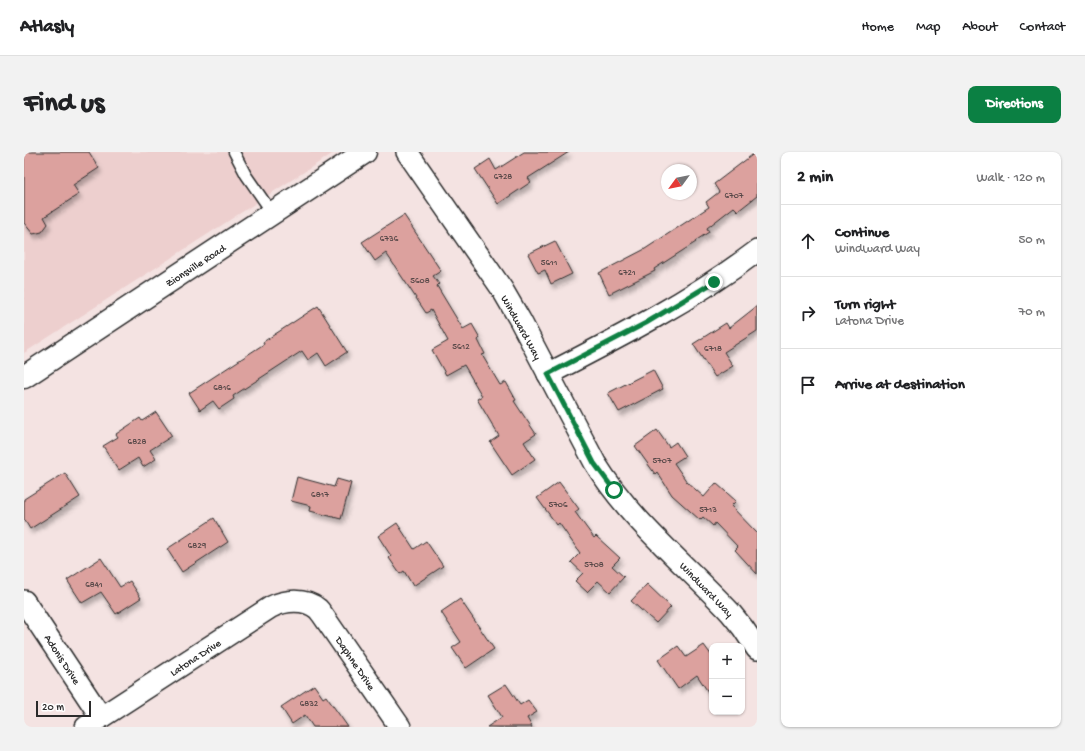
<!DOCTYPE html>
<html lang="en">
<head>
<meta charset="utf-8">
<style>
	body { margin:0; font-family:"Gochi Hand",sans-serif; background:#f2f2f2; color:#202124 }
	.controls { position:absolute; right:12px; bottom:12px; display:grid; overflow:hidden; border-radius:8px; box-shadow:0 1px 3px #0004 }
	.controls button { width:36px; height:36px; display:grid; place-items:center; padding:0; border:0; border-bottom:1px solid #e0e0e0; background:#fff; color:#202124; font:20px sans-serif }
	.compass { position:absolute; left:637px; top:12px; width:36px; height:36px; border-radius:50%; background:#fff; box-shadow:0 1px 3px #0004; rotate:237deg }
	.scale { position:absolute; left:12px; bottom:10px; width:55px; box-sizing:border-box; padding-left:4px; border:2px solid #2b2b2b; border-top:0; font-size:11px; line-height:14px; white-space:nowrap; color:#2b2b2b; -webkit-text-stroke:3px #fff; paint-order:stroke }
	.stop { position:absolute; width:12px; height:12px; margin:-9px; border:3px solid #0b8043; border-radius:50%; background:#fff }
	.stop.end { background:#0b8043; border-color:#fff; box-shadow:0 1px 4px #0008 }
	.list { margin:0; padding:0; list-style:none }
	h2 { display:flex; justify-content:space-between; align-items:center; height:52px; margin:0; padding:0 16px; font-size:17px }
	h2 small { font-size:13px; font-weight:400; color:#757577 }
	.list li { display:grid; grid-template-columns:26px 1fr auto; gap:12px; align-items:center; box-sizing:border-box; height:72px; padding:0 16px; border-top:1px solid #e0e0e0 }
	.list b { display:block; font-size:15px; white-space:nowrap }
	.list p { margin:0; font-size:13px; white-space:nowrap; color:#757577 }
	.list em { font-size:13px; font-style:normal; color:#757577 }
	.icon { flex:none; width:22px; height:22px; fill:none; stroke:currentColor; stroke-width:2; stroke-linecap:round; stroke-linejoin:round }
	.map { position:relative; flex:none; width:733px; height:575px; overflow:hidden; border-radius:8px }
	header { display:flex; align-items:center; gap:24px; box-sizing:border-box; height:56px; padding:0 20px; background:#fff; border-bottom:1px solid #e0e0e0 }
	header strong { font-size:19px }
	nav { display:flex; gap:22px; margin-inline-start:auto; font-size:14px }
	.intro { display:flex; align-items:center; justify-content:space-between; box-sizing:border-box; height:96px; padding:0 24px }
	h1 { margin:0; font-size:28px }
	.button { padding:10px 18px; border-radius:8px; background:#0b8043; color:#fff; font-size:14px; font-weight:700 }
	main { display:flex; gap:24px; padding:0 24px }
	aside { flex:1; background:#fff; border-radius:8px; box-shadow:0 1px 3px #0004 }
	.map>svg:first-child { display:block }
	.built { fill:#edcfce }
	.building { fill:#dca19e; stroke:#2b2b2b; filter:url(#shadow) }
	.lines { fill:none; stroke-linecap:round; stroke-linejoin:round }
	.service-casing { stroke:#2b2b2b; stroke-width:13 }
	.minor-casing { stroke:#2b2b2b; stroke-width:24 }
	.tertiary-casing { stroke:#2b2b2b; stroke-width:25 }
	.service { stroke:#fff; stroke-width:10 }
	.minor { stroke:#fff; stroke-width:21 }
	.tertiary { stroke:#fff; stroke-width:22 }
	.route { stroke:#0b8043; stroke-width:5 }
	.labels { text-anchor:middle; stroke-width:3; stroke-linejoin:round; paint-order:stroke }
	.number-label { font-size:9px; fill:#574848 }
	.street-label { font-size:11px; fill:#2b2b2b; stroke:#fff }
</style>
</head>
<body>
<header>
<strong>Atlasly</strong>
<nav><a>Home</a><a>Map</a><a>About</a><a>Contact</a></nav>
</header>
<div class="intro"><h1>Find us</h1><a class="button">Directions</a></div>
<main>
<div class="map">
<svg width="733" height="575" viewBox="0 0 733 575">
	<defs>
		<filter id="shadow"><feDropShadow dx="2.5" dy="4.5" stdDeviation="2" flood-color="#0004"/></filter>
	</defs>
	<rect width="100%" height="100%" fill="#f4e3e2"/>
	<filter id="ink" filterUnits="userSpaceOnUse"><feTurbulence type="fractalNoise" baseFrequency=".025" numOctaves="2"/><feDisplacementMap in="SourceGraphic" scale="8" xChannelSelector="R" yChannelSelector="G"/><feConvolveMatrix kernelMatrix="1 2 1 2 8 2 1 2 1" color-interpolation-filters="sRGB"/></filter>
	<g filter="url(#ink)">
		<polygon class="built" points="0,0 311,0 0,201"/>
		<g class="building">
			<polygon points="0,0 65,0 75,16 49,33 55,42 20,65 24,72 18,80 9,82 0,71"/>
			<polygon points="500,0 545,0 504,26 507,30 474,52 451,17 466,7 472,18"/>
			<polygon points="732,0 733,0 733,44 714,59 710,55 683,76 685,80 671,89 672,90 630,117 631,119 585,142 575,121 621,97 685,55 682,50 695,40 690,32"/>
			<polygon points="380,63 417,119 409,124 415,132 413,134 439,177 448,172 456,186 454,188 461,202 458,203 476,233 482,230 492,248 490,249 512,282 500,290 511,307 488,323 466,290 475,284 453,247 458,244 440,213 422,223 408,198 424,189 407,158 402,161 362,101 351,109 338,90"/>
			<polygon points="531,89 548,122 527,132 521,118 514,121 504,102"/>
			<polygon points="294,154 323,200 302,214 294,201 284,208 278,199 209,244 210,247 195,257 189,249 176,258 165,241 240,192 239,190"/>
			<polygon points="733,154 733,179 700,200 709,214 691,225 669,192 702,171 705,176"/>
			<polygon points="629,218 639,237 595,260 584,241"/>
			<polygon points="132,260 148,284 126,298 132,307 119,315 114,306 95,318 79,294 94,285 92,282 116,266 118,269"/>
			<polygon points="633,278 645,295 652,290 661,304 650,311 663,330 680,345 692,331 712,349 707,354 733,381 733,422 711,398 714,395 691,371 689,374 679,365 676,368 648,343 633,320 631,322 611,294"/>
			<polygon points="41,321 56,345 6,377 0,367 0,347"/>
			<polygon points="273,325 310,335 313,327 327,331 317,367 286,359 287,354 267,349"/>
			<polygon points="535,330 555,357 551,360 570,386 572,384 596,406 588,414 600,425 586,440 574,429 563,440 551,429 559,421 547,410 556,401 535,371 533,373 513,346"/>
			<polygon points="190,366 204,390 158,420 143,397"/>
			<polygon points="373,371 390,397 402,389 419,414 389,434 380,419 376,422 365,406 367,404 354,384"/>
			<polygon points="77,406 96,435 106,429 117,446 92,462 77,440 58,451 43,428"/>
			<polygon points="623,432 647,455 632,471 607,449"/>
			<polygon points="436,447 470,497 442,516 428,496 437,490 417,460"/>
			<polygon points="680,493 688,504 688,546 673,523 654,537 634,508 654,494 662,505"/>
			<polygon points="482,532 496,553 504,548 513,560 503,566 508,575 463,575 478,565 464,543"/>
			<polygon points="290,533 299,546 302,544 324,575 289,575 281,563 268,572 257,555"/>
		</g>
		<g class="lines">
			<defs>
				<polyline id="service" points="210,0 222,23 249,62"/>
				<g id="minor">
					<path d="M383,0l95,137 18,31 75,143c35,57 89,100 135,149l13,16 14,21"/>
					<path d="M524,222c72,-37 144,-74 209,-123"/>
					<polyline points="0,449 77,565"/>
					<path d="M62,575l185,-120c14,-7 34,-9 47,2 2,2 3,4 4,5l78,113"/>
				</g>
				<polyline id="tertiary" points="0,225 341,0"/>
			</defs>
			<use href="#service" class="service-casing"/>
			<use href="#minor" class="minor-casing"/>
			<use href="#tertiary" class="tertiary-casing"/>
			<use href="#service" class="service"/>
			<use href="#minor" class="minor"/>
			<use href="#tertiary" class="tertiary"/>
		</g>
	</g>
	<g class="lines" filter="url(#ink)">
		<polyline class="route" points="590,338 570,311 524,222 622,171 690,130"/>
	</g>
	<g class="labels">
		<g class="number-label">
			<text x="479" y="27">6728</text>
			<text x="710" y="46">6707</text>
			<text x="365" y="89">6736</text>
			<text x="525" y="113">5611</text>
			<text x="603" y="123">6721</text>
			<text x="396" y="131">5608</text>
			<text x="437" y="197">5612</text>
			<text x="689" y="199">6718</text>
			<text x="198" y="238">6816</text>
			<text x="113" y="292">6828</text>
			<text x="638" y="311">5707</text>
			<text x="296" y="345">6817</text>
			<text x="534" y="355">5706</text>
			<text x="684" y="360">5713</text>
			<text x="173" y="396">6829</text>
			<text x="570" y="415">5708</text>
			<text x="70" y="435">6841</text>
			<text x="285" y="554">6832</text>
		</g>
		<g class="street-label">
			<text transform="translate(171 113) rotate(-33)" y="4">Zionsville Road</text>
			<text transform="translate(498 175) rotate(61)" y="4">Windward Way</text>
			<text transform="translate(683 437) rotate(46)" y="4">Windward Way</text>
			<text transform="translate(171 505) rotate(-33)" y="4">Latona Drive</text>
			<text transform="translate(39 507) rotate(57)" y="4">Adonis Drive</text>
			<text transform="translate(332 511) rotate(56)" y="4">Daphne Drive</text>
		</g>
	</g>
</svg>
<div class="controls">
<button>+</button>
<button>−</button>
</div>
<svg class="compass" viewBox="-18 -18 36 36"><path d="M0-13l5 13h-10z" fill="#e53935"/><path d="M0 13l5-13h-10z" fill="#757577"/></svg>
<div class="scale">20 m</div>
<div class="stop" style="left:590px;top:338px"></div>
<div class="stop end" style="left:690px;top:130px"></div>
</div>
<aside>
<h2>2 min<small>Walk · 120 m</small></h2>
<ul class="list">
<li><svg class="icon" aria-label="ahead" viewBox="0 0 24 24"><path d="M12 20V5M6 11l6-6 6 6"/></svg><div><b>Continue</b><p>Windward Way</p></div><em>50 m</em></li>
<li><svg class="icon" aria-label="right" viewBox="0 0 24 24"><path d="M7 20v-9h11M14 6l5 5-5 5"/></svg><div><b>Turn right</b><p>Latona Drive</p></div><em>70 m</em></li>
<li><svg class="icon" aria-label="arrive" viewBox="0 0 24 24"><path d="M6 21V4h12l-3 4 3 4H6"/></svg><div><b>Arrive at destination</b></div></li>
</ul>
</aside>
</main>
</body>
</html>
